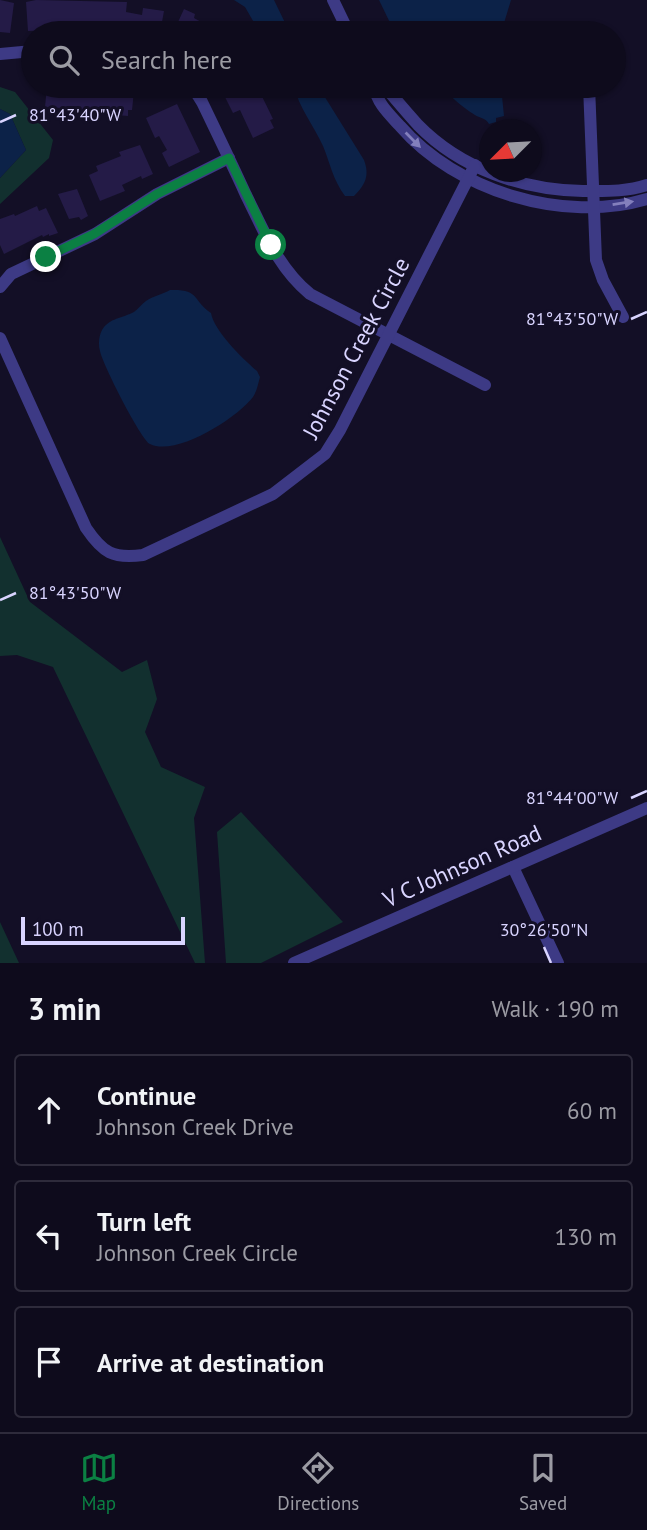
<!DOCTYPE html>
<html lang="en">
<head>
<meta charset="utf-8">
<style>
	body { margin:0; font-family:"PT Sans",sans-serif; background:#171425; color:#f1f3f6 }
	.compass { position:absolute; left:479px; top:119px; width:63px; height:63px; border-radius:50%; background:#0e0b1c; box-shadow:0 2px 5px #0004; rotate:246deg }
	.scale { position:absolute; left:21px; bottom:18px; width:164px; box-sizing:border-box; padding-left:7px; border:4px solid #d9d4ff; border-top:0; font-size:19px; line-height:24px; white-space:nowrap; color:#d9d4ff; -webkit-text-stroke:5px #130f26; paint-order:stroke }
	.stop { position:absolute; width:21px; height:21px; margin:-16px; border:5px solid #0b8043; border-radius:50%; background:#fff }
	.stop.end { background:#0b8043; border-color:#fff; box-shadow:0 2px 7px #0008 }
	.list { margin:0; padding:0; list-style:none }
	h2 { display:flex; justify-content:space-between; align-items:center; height:91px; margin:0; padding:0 28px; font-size:30px }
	h2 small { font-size:23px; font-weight:400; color:#9b9ba3 }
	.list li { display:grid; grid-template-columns:46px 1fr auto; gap:21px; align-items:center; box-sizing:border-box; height:112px; margin:0 14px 14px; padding:0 14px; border:2px solid #2e2b3b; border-radius:7px }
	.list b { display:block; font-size:26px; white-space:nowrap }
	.list p { margin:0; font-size:23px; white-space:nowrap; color:#9b9ba3 }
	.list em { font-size:23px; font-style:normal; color:#9b9ba3 }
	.icon { flex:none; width:38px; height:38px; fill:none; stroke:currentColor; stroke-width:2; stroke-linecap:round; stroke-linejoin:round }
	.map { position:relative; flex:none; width:647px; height:963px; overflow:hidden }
	.search { position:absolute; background:#0e0b1c; box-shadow:0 2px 5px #0004; left:21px; right:21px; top:21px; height:77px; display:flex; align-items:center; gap:18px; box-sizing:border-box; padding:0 24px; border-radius:38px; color:#9b9ba3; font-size:26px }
	.sheet { height:469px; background:#0e0b1c }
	nav { display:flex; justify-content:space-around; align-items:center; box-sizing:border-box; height:98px; border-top:2px solid #2e2b3b; background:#0e0b1c; font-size:19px; color:#9b9ba3 }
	nav a { display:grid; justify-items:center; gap:4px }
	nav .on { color:#0b8043 }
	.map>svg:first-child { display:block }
	.green { fill:#12302f }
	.water { fill:#0c2248 }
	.building { fill:#241b47 }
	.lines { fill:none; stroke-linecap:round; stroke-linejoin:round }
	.minor { stroke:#3d3a85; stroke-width:12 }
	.oneway { fill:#837fbc }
	.route { stroke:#0b8043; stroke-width:9 }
	.ticks { fill:none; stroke:#d9d4ff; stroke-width:2.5 }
	.labels { text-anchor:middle; stroke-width:6; stroke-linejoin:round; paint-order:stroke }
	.street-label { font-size:23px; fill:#d9d4ff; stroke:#130f26 }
	.ticks-label { font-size:18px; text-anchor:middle; fill:#d9d4ff; stroke:#130f26; stroke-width:6; stroke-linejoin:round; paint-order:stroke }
</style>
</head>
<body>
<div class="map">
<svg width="647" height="963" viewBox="0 0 647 963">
	<rect width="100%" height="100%" fill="#130f26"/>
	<g class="green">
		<polygon points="0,87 15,92 53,140 49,158 0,204 0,178 26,150 10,114 0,109"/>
		<polygon points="0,537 30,602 122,672 147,660 157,699 145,732 161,767 205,787 194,818 205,963 195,963 53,667 17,655 0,656"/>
		<polygon points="241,812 343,922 261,963 226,963 217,832"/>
		<polygon points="0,922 19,963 0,963"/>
	</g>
	<g class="water">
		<polygon points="234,0 274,0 290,33 260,33 245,7"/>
		<polygon points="379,0 511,0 501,33 395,33"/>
		<path d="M294,86h24l46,74c6,16 1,25 -10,36h-9c-12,-16 -15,-33 -22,-50 -9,-20 -25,-40 -29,-60z"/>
		<path d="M438,86h63l3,30 -8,2v4l-7,2c-4,-7 -8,-5 -14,-9 -14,-8 -24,-20 -37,-29z"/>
		<polygon points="0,109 10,114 26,150 0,178"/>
		<path d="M170,290c30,-1 22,10 41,23 3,18 32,46 46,58l3,6c-2,7 -3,14 -7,20 -16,21 -77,60 -103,47 -9,-4 -48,-81 -50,-93 -2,-7 -1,-15 2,-21 7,-12 21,-12 32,-18 4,-3 8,-8 12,-11 7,-5 17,-7 24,-11z"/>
	</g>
	<g class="building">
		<polygon points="0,0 14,3 10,33 0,32"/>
		<polygon points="36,0 127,2 126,12 142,15 143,8 164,11 160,33 125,27 124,33 74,30 74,26 54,26 55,30 28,31 26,2"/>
		<polygon points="184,9 195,14 194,18 203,23 198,33 173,33"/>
		<polygon points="47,86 92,86 114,89 114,86 126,86 126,90 134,91 132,110 128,110 128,116 117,115 118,109 97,107 96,114 77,111 77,109 45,107"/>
		<polygon points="227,86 257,86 273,119 270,120 274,128 253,138 240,110 233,113 221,89"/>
		<polygon points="177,104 200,152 169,167 162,153 167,150 159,136 155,138 146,118"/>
		<polygon points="140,145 153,174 142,179 141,176 122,185 125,191 100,201 89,175 98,171 96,166 121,156 119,152"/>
		<polygon points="77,189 88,216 81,220 79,217 69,219 58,194"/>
		<polygon points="37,206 39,211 46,208 58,233 49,236 49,234 43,237 42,235 4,254 0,245 0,219 14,214 15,216"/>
	</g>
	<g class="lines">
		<g class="minor">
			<polyline points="333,0 349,33"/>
			<polyline points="0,54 33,51"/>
			<path d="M192,86l10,16c15,31 30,62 44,93 18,36 32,73 64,99l175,91"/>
			<path d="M374,86c3,17 14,27 26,40 56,65 164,98 247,73"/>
			<path d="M381,86l5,2c11,13 21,25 32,37 43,44 105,65 165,66 22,0 43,1 64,-6"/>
			<polyline points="589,86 596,260 603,280 623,317"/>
			<polyline points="0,287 11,274 95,234 157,194 229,158"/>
			<path d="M0,338l86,190c17,25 27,31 57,27l130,-61 52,-40 15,-24 135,-265"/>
			<polyline points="513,867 558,963"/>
			<polyline points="294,963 647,808"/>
		</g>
	</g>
	<defs><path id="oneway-solid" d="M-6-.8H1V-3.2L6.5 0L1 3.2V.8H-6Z" transform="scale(1.75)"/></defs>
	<g class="oneway">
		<use href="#oneway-solid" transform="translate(413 140) rotate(45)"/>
		<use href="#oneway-solid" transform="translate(623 203) rotate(-9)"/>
	</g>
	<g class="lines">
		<polyline class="route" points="46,257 94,234 157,194 229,158 271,245"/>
	</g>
	<path class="ticks" d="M0,122l16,-7M631,319l16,-7M0,600l16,-7M631,798l16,-7M544,947l7,16"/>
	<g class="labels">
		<g class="street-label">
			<text transform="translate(356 348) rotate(-62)" y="8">Johnson Creek Circle</text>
			<text transform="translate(462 866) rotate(-24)" y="8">V C Johnson Road</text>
		</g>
	</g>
	<g class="ticks-label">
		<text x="75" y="121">81°43'40"W</text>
		<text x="572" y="325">81°43'50"W</text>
		<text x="75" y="599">81°43'50"W</text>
		<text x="572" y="804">81°44'00"W</text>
		<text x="544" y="936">30°26'50"N</text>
	</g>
</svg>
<svg class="compass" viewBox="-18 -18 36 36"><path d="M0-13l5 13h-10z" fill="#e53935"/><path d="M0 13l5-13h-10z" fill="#9b9ba3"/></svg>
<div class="scale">100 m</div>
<div class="stop" style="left:271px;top:245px"></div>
<div class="stop end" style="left:46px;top:257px"></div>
<div class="search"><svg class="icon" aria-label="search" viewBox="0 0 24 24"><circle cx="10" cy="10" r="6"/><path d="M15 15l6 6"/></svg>Search here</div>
</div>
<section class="sheet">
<h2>3 min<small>Walk · 190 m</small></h2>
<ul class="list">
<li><svg class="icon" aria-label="ahead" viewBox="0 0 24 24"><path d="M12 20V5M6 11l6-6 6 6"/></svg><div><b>Continue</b><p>Johnson Creek Drive</p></div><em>60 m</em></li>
<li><svg class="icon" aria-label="left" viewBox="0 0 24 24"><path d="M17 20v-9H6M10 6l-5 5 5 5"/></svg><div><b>Turn left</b><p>Johnson Creek Circle</p></div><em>130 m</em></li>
<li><svg class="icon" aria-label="arrive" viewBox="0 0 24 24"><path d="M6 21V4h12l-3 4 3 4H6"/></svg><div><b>Arrive at destination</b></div></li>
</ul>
</section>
<nav>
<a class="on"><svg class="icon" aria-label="map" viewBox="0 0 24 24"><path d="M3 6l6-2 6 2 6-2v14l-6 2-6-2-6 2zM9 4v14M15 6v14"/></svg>Map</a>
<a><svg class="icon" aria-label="directions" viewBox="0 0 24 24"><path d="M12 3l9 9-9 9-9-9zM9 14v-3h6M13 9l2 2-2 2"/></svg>Directions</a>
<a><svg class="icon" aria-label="saved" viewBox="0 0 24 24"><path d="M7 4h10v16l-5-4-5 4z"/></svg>Saved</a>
</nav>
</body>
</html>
